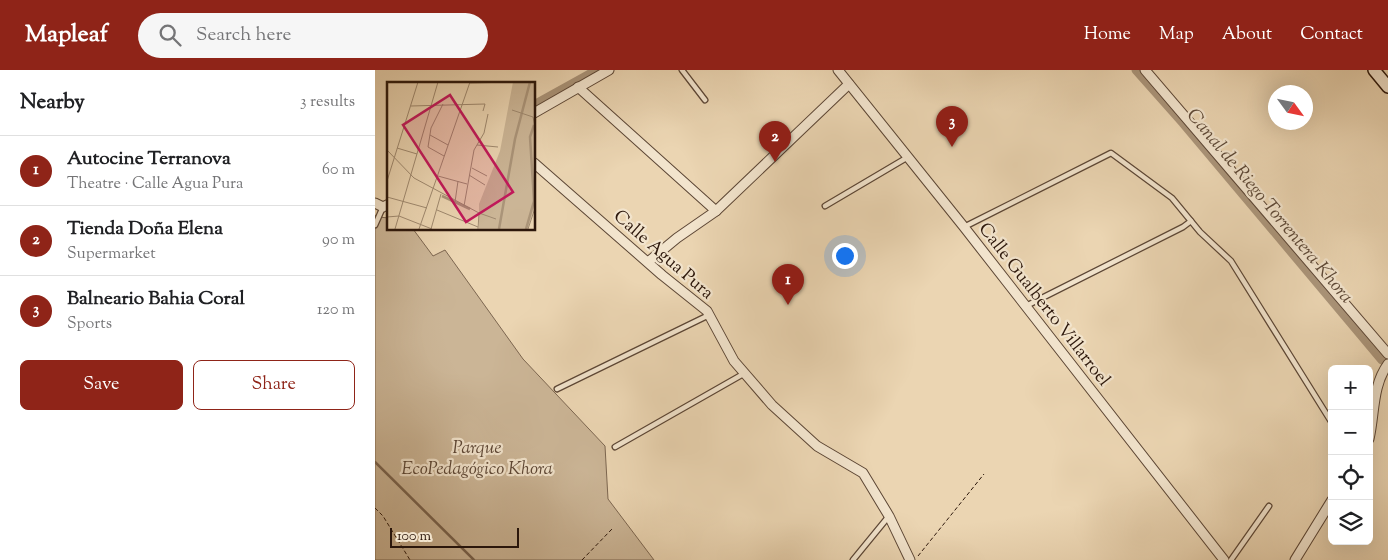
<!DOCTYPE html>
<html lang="en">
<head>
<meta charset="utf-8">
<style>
	body { margin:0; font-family:"Sorts Mill Goudy",serif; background:#f6f6f6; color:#202124 }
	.controls { position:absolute; right:15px; bottom:15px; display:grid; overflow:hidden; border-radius:8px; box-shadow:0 5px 20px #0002 }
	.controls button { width:45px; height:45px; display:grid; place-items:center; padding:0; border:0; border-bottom:1px solid #e0e0e0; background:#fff; color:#202124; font:25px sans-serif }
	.compass { position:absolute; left:893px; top:15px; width:45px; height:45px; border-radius:50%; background:#fff; box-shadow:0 5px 20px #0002; rotate:123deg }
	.scale { position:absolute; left:15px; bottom:12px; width:129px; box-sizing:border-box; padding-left:5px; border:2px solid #2c170b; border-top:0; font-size:14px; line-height:18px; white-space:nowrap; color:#2c170b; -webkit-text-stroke:4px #f2e4cd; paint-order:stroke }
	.you { position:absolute; left:469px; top:185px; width:18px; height:18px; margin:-12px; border:4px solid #fff; border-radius:50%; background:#1a73e8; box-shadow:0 0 0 8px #1a73e833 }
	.badge { display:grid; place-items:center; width:32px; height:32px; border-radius:50%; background:#8f2418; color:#fff; font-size:16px; font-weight:700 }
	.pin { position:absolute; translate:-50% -41px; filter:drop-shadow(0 1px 2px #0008) }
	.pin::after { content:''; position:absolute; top:26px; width:18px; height:15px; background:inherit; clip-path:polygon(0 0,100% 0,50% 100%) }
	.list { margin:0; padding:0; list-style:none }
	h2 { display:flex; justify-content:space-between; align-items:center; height:65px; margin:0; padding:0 20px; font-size:21px }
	h2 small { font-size:16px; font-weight:400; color:#757577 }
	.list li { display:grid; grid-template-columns:32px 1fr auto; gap:15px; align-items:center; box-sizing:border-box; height:70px; padding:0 20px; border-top:1px solid #e0e0e0 }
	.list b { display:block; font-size:19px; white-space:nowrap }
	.list p { margin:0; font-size:16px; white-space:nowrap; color:#757577 }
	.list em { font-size:16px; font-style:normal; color:#757577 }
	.actions { display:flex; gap:10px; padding:15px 20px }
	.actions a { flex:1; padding:11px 0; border:1px solid #8f2418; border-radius:8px; text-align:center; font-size:18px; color:#8f2418 }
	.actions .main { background:#8f2418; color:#fff }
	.icon { flex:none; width:28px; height:28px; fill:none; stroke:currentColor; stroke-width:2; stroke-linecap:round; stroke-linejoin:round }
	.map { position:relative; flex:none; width:1013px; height:490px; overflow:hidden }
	header { display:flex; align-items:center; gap:30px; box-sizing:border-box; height:70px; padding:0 25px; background:#8f2418; color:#fff }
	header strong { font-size:24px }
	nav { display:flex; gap:28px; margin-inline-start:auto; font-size:18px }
	.search { width:350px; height:45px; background:#f6f6f6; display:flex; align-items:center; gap:12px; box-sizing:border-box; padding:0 18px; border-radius:28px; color:#757577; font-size:19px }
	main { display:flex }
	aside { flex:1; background:#fff }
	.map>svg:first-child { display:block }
	.green { fill:#cbb596; stroke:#7c6650 }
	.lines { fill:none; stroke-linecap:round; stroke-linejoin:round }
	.stream { stroke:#78624d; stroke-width:2.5 }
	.canal { stroke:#aa9479; stroke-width:9 }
	.service-casing { stroke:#5c4635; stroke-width:7 }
	.minor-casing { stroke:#5c4635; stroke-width:11 }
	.secondary-casing { stroke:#2c170b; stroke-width:14 }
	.path { stroke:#2c170b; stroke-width:1; stroke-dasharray:4 2.5; stroke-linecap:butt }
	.service { stroke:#f2e4cd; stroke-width:4.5 }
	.minor { stroke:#f2e4cd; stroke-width:9 }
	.secondary { stroke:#f2e4cd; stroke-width:11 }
	.labels { text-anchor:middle; stroke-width:4.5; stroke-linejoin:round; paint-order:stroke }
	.street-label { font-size:18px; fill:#2c170b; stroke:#f2e4cd }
	.park-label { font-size:18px; font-style:italic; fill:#5c4635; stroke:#f2e4cd }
	.water-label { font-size:19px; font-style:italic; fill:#5e4937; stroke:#f2e4cd }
	.inset-river { fill:none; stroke:#aa9479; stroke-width:2.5 }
	.inset-road { fill:none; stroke:#9f896f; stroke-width:1 }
	.view { fill:#c2185b; fill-opacity:0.15; stroke:#c2185b; stroke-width:2.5 }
	.inset-edge { fill:none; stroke:#2c170b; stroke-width:2.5 }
</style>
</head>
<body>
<header>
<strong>Mapleaf</strong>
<div class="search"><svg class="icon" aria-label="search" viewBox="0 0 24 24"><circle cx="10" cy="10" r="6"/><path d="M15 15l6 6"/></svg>Search here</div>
<nav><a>Home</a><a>Map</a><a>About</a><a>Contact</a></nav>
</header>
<main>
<aside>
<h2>Nearby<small>3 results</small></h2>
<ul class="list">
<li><span class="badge">1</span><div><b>Autocine Terranova</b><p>Theatre · Calle Agua Pura</p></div><em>60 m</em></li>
<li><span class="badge">2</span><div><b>Tienda Doña Elena</b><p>Supermarket</p></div><em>90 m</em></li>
<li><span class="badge">3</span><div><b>Balneario Bahia Coral</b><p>Sports</p></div><em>120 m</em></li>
</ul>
<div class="actions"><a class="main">Save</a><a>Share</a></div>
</aside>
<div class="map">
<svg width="1013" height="490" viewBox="0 0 1013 490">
	<rect width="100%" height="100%" fill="#ebd5b2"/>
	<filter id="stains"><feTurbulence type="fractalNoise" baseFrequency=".004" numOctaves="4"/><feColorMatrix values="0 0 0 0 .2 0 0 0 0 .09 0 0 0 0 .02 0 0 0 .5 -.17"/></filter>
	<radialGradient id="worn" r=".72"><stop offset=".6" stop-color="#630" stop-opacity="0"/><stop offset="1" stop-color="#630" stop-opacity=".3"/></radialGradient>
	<polygon class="green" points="0,145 3,147 14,148 14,159 38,159 58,186 70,180 148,289 230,376 233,429 279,490 0,490"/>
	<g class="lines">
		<polyline class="stream" points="0,392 99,490"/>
		<g class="canal">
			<polyline points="761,0 808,53 1007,290"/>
			<polyline points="159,35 222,0"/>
		</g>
		<defs>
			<g id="service">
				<polyline points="307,0 330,30"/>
				<polyline points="450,136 533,87"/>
				<polyline points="0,155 8,137"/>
				<polyline points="589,157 736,83 797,128 825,162 856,191 957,353"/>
				<polyline points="651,236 808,157 816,151"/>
				<polyline points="182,319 334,245"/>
				<polyline points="240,377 370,303"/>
				<polyline points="478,490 514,446"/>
				<polyline points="856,490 894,436"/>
			</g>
			<g id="minor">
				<polyline points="463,0 589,157 849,490"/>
				<polyline points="770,0 1013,284"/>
				<polyline points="203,17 341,141"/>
				<polyline points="159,43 234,0"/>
				<polyline points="159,93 287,205 332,241 359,291 397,335 442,376 488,403 514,446 535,490"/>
				<polyline points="0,133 8,137 14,134"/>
				<polyline points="273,192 302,168 341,141 474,14"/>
				<path d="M994,369c6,-26 3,-53 19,-75"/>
				<polyline points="920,490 957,430"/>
			</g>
			<polyline id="secondary" points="999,0 1013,17"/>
		</defs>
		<use href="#service" class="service-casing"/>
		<use href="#minor" class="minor-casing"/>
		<use href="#secondary" class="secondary-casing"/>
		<g class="path">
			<polyline points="0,438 8,446 35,490"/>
			<polyline points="543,486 609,404"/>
			<polyline points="207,490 237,459"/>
		</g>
		<use href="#service" class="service"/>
		<use href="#minor" class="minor"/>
		<use href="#secondary" class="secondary"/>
	</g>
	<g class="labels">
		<g class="street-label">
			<text transform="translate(289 184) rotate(41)" y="6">Calle Agua Pura</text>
			<text transform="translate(670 234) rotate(52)" y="6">Calle Gualberto Villarroel</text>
		</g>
		<g class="park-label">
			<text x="102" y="383">Parque<tspan x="102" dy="21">EcoPedagógico Khora</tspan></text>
		</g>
		<g class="water-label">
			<text transform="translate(896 135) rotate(50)" y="7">Canal de Riego Torrentera Khora</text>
		</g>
	</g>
	<g transform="translate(12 12)">
		<rect width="148" height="148" fill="#ebd5b2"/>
		<path d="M126,0h21l1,123 -7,24h-49v-25l21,-53z" fill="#cbb596"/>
		<path class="inset-river" d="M55,114l28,13M112,147l16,-90 15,-57M139,147l8,-28 -4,-64 4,-12"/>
		<path class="inset-road" d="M83,1l42,-1M56,22l-12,24 -3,19 16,9M24,24l74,-2 -2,7M125,28l21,7 2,9M43,53l18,10M148,57v23M90,63l21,2M10,66l20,6M0,68l27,28 65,35M85,86l15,8M82,93l16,10M51,94l29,8M0,99l31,-99M0,115l40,11M68,120l3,-21M77,124l10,-56 10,-17 4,-19M50,128l41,17M92,131l17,6M0,135l12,-1 33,13M8,147l43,-147M32,147l51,-147M44,147l10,-35M91,147l1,-16M141,147l7,-21"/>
		<path class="view" d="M63,13l63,97 -47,30 -63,-97z"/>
		<rect width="148" height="148" class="inset-edge"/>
	</g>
	<rect width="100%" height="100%" filter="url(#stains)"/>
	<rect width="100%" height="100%" fill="url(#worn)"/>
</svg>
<div class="controls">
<button>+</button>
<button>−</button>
<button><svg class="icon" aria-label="locate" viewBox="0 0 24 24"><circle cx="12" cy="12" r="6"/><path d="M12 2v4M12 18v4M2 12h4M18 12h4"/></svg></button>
<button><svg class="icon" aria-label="layers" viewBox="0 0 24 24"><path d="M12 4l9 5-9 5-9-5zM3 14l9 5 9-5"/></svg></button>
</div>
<svg class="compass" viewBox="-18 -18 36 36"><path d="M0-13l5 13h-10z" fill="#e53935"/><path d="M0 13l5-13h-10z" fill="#757577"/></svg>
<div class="scale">100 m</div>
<div class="you"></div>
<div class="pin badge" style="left:413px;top:235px">1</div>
<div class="pin badge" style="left:400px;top:92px">2</div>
<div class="pin badge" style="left:577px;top:77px">3</div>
</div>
</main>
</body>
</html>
